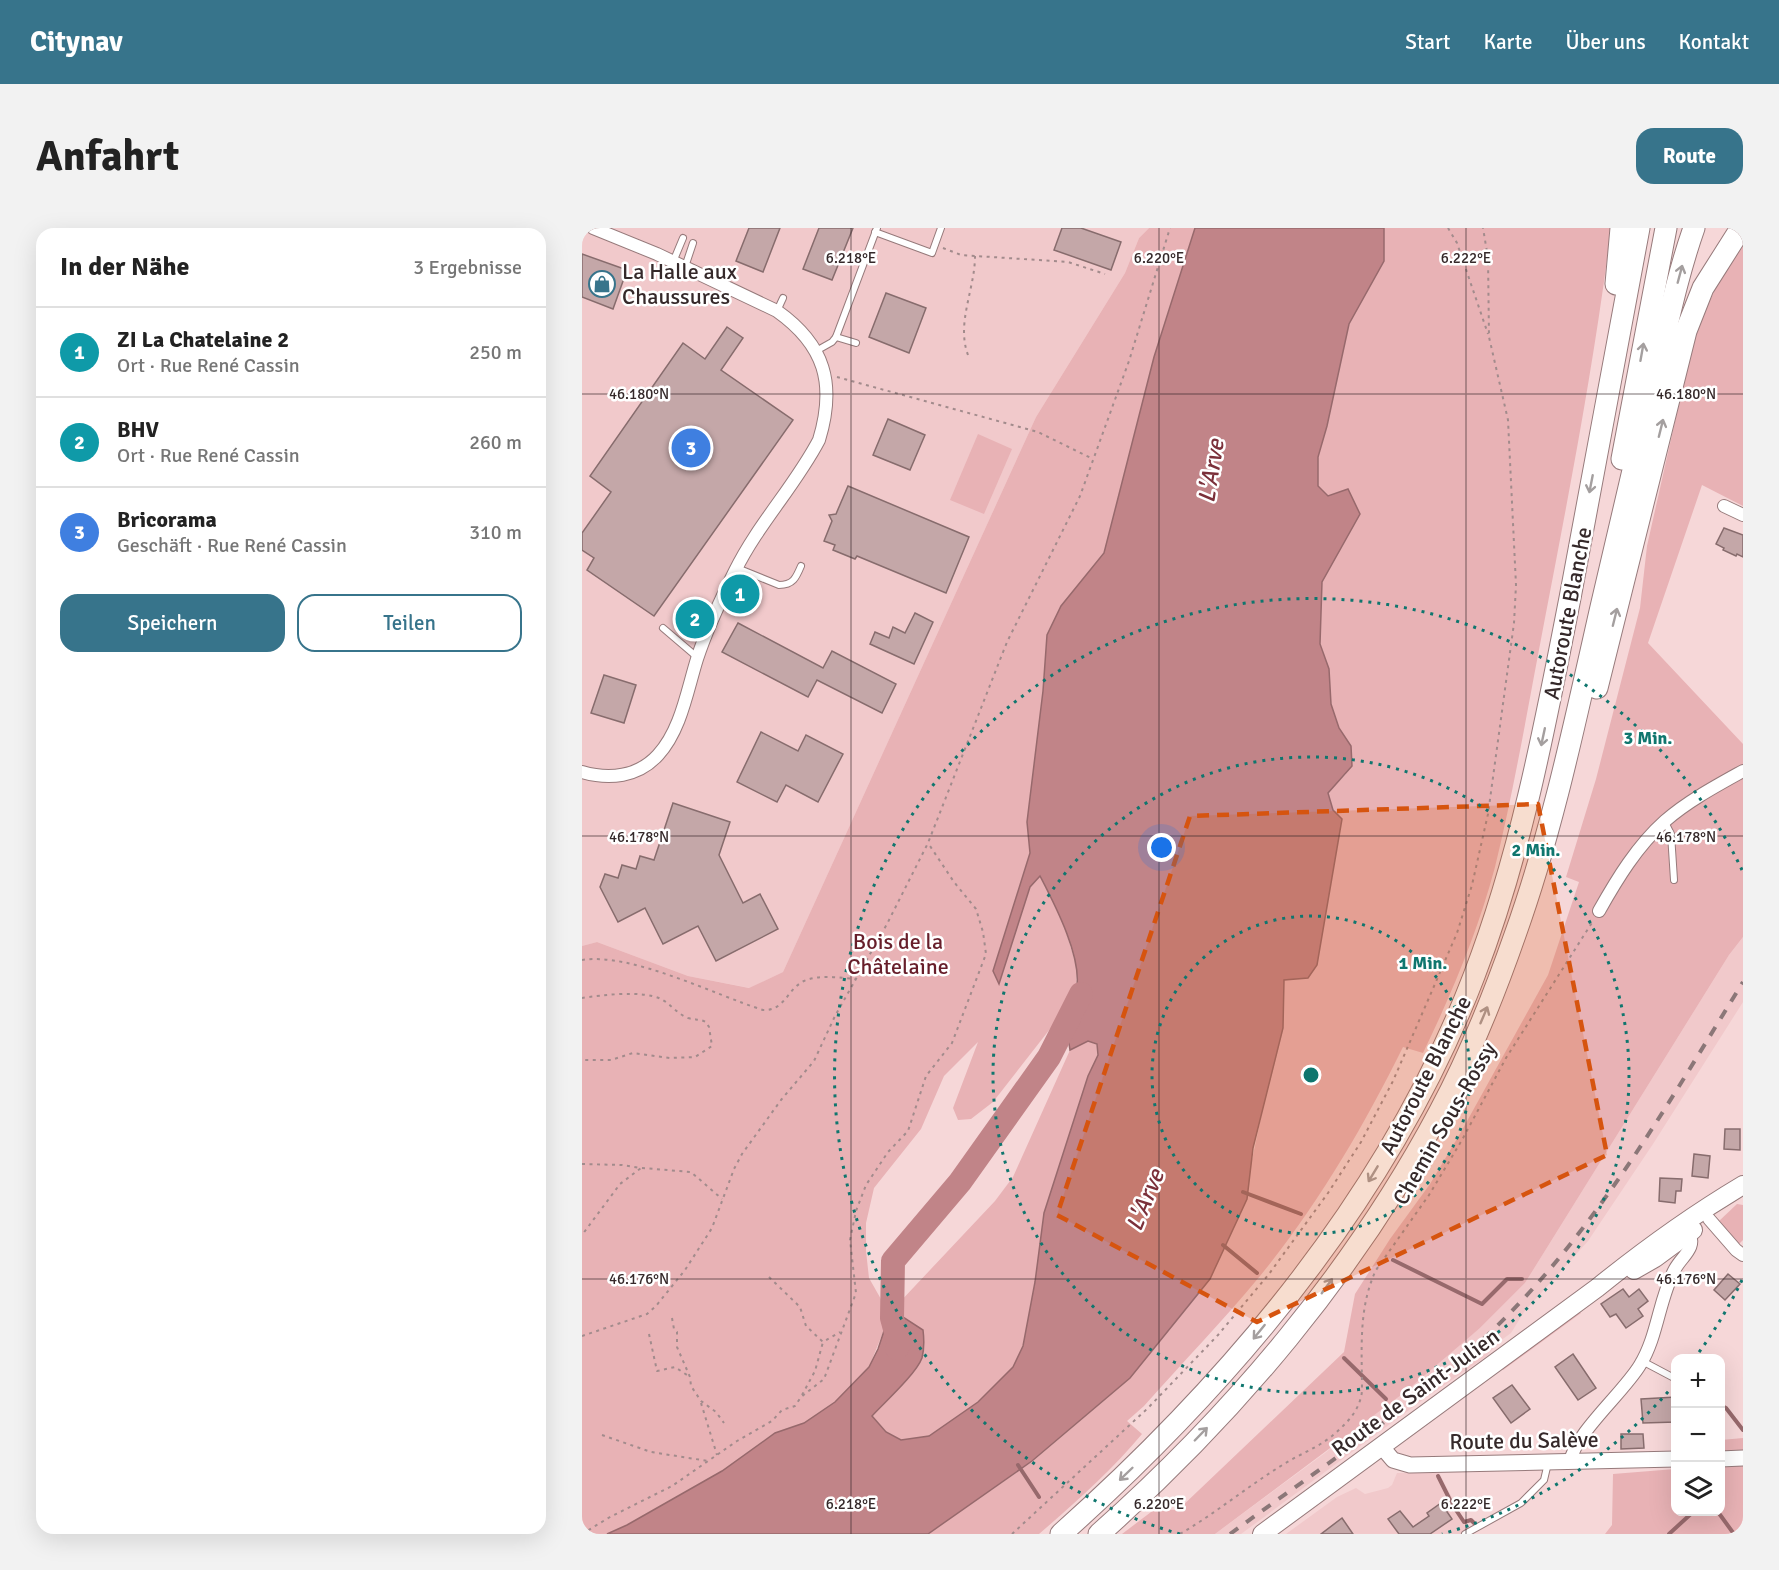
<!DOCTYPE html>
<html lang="de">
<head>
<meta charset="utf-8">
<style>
	body { margin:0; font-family:Signika,sans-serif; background:#f2f2f2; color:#222 }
	.controls { position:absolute; right:18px; bottom:18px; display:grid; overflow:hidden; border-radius:12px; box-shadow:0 6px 24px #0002 }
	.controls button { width:54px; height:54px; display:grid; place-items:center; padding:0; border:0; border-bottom:2px solid #e0e0e0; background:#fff; color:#222; font:30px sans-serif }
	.you { position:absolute; left:580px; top:620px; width:21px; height:21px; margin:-15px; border:4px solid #fff; border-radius:50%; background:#1a73e8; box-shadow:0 0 0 9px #1a73e833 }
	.badge { display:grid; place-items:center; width:39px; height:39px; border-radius:50%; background:#37748b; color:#fff; font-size:20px; font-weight:700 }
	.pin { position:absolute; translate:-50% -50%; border:3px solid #fff; box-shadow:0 2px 6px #0006 }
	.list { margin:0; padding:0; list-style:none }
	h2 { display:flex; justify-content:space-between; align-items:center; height:78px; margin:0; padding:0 24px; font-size:26px }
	h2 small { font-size:20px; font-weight:400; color:#767676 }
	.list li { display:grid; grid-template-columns:39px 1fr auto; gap:18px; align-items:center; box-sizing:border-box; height:90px; padding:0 24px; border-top:2px solid #e0e0e0 }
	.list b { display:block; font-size:22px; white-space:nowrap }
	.list p { margin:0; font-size:20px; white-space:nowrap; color:#767676 }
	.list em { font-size:20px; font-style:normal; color:#767676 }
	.actions { display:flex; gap:12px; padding:18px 24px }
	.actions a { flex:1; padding:14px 0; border:2px solid #37748b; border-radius:18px; text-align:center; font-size:21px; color:#37748b }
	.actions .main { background:#37748b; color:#fff }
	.icon { flex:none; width:33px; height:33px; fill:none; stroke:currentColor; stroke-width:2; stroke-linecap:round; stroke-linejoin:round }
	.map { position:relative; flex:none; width:1161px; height:1306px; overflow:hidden; border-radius:18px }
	header { display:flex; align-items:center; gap:36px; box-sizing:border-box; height:84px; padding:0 30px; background:#37748b; color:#fff }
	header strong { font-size:28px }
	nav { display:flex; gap:33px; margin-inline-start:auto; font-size:21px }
	.intro { display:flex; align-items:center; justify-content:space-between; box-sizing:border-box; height:144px; padding:0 36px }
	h1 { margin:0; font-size:42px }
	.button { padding:15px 27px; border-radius:18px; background:#37748b; color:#fff; font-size:21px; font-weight:700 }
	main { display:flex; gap:36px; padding:0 36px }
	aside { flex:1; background:#fff; border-radius:18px; box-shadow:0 6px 24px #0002 }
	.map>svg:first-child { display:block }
	.built { fill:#f1c9cb }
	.green { fill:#e8b2b5 }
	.water { fill:#c18488; stroke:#97696c; stroke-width:1.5 }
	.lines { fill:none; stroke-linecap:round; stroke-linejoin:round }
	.stream { stroke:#97696c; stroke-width:4 }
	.river { stroke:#c18488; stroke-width:24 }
	.building { fill:#c4a7a8; stroke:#876c6d; stroke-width:1.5 }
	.service-casing { stroke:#967a7b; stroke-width:8 }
	.minor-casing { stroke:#967a7b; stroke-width:14 }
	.tertiary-casing { stroke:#967a7b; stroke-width:17 }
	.primary-casing { stroke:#967a7b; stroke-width:20 }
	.motorway-casing { stroke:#967a7b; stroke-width:23 }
	.path { stroke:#a28b8c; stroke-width:2; stroke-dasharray:3 4.5; stroke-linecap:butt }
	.service { stroke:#fff; stroke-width:6 }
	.minor { stroke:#fff; stroke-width:12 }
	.tertiary { stroke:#fff; stroke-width:15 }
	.primary { stroke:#fff; stroke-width:18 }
	.motorway { stroke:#fff; stroke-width:21 }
	.rail { stroke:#8b7778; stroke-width:4; stroke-dasharray:10 10; stroke-linecap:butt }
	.oneway { stroke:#a49f9f }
	.marked { fill:#d6540f; fill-opacity:0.2; stroke:#d6540f; stroke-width:4.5; stroke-dasharray:12 8; stroke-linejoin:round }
	.ticks { fill:none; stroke:#35292a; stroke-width:1.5; stroke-opacity:0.45 }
	.ring { fill:none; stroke:#0f766e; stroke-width:3; stroke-dasharray:3 6 }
	.labels { text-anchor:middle; stroke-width:5; stroke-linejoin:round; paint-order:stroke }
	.poi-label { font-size:22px; fill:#35292a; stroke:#fff; text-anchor:start }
	.street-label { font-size:22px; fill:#35292a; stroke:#fff }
	.park-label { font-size:22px; fill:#671e2a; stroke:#fff }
	.water-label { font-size:24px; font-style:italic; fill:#7b303a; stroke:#fff }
	.ticks-label { font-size:15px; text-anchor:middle; fill:#35292a; stroke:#fff; stroke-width:5; stroke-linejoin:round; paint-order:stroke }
	.centre { fill:#0f766e; stroke:#fff; stroke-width:3 }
	.ring-label { font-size:18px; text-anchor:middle; font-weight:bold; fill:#0f766e; stroke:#fff; stroke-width:5; stroke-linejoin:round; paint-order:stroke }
</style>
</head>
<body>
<header>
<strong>Citynav</strong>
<nav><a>Start</a><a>Karte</a><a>Über uns</a><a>Kontakt</a></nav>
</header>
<div class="intro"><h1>Anfahrt</h1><a class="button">Route</a></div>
<main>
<aside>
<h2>In der Nähe<small>3 Ergebnisse</small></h2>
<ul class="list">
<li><span class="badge" style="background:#0f9aa8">1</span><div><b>ZI La Chatelaine 2</b><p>Ort · Rue René Cassin</p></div><em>250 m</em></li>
<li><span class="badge" style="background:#0f9aa8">2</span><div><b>BHV</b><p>Ort · Rue René Cassin</p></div><em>260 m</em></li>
<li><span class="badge" style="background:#3f7fe0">3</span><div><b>Bricorama</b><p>Geschäft · Rue René Cassin</p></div><em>310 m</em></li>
</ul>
<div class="actions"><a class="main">Speichern</a><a>Teilen</a></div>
</aside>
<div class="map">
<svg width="1161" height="1306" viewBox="0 0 1161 1306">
	<rect width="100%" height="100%" fill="#f6d7d8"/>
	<g class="built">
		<polygon points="0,0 567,0 557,10 543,45 454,189 201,744 168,760 106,748 15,714 0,718"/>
		<polygon points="1161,709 1161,774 1071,916 1006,1013 942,1084 929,1105 914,1116 905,1128 842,1171 659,1306 633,1306 743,1225 898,1100 943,1055 1147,727"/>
		<polygon points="815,1245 857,1245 889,1306 704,1306 755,1269 774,1260 783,1266 806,1260 810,1257"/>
	</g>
	<g class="green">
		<polygon points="567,0 613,0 572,129 522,325 479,378 465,407 461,463 445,594 448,625 411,743 417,755 448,659 458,647 480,691 495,740 494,763 482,783 411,874 389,891 376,892 371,880 396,814 362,848 339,901 292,960 284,995 284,1023 287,1050 304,1080 304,1097 287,1139 253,1174 222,1195 193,1205 140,1243 45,1297 25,1306 0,1306 0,718 15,714 106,748 167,760 201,744 454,189 543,45 557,10"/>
		<path d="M802,0h227c-16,131 -41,260 -66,390 -16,83 -30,167 -50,249 -17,64 -43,126 -72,186l-20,-6c-40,81 -86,159 -143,229 -37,45 -78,87 -116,130l-17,15 15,13c-31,37 -67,69 -103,100h-111l105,-73 97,-83 120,-209 16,-75 17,-66 1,-48 24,-2 9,-13 25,-145 -9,-10 -5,-18 18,-18 5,-28 -12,-18 -8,-24 -2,-35 -9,-25 2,-63 38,-67 -33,-18 -9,-10v-29l9,-31 22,-102 35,-63z"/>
		<path d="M1161,14v264l-41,-21 -54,158 95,101v193l-14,18 -204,328 -45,45 -75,64 -190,142h-93l33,-25 23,1 166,-158 11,-58 35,-55 40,-55 31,-52 87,-157 31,-93 -13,-5 30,-98 44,-171 7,-62 43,-191c12,-42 29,-77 53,-113z"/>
		<polygon points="396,206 430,221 402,286 368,272"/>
		<polygon points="506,813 515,816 516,827 506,848 453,1054 441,1118 431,1139 396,1174 347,1208 319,1212 304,1204 290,1188 330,1145 341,1102 318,1087 316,1076 413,973 431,949 488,822"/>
		<polygon points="1155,976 1161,977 1161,1012 1156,1017 1136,994"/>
		<polygon points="997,1083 999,1085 921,1142 918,1139"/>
		<polygon points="1161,1210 1161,1306 1023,1306 1030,1297 1031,1246 1093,1241 1094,1284 1138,1284 1139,1212"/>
	</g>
	<path class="water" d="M613,0h189v33l-35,63 -22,102 -9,31v29l10,10 20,-7 12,25 -38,68 -2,62 9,25 2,35 8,24 12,18 1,20 -24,27 5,17 9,9 -25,146 -9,13 -24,2 -1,48 -30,120 -6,51 -37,80 -80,99 -98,83 -104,73h-321l20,-9 95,-54 53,-38 29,-10 31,-21 34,-35 9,-18 8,-24 6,-7 8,-3 23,15c1,8 1,20 -1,28 -6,16 -37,44 -50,58l14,16 15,8 28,-4 49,-34 35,-35 10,-21 12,-64 9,-69 44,-137 10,-21 -1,-11 -9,-3 -18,9 -6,-39c3,-6 10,-14 12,-20 8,-31 -22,-88 -36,-115l-10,11 -31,97 -6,-13 37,-118 -3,-31 16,-131 4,-56 14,-29 43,-53 50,-196z"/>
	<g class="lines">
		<g class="stream">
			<polyline points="661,964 719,986"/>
			<polyline points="641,1017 675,1045"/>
			<polyline points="811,1032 900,1076 925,1051 940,1051"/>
			<polyline points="762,1130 804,1171"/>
			<polyline points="1138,1177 1144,1180 1161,1202"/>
			<polyline points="436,1237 457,1269"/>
			<polyline points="856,1248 870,1276 882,1294 889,1292 892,1295"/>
			<polyline points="1136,1284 1152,1306"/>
			<polyline points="1087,1306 1111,1284"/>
		</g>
		<polyline class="river" points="315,1120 317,1116 310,1090 311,1033 378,954 467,829 499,766"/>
	</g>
	<g class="building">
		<polygon points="167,0 198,0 181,44 154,33"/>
		<polygon points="237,0 271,0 250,52 221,41"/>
		<polygon points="480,0 499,0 539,14 529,42 472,22"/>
		<polygon points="0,26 45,42 31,81 0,69"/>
		<polygon points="304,65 344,80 327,125 287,109"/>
		<polygon points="145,99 161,110 139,142 211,192 72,388 5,342 12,330 0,322 0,305 29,264 8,248 101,115 123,131"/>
		<polygon points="306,191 343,207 328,242 291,227"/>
		<polygon points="266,258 387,309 364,365 275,328 273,331 251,322 253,317 242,313 250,293 247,287 254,286"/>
		<polygon points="1142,300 1161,307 1161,329 1155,326 1154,328 1141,322 1142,320 1134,316"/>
		<polygon points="333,385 351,394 332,436 288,416 293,404 307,410 311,399 323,405"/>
		<polygon points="156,395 241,440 250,423 314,456 300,485 235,452 226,469 140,424"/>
		<polygon points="22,447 54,457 42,495 9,485"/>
		<polygon points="179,504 216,523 224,507 261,526 236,574 204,557 195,574 155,554"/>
		<polygon points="91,575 148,594 137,627 161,675 178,666 196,701 134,733 116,698 81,716 63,680 36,694 18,659 23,646 36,650 40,637 54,641 58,628 72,632"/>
		<polygon points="1143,901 1158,901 1158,922 1142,921"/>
		<polygon points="1112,926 1128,928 1126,950 1110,948"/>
		<polygon points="1078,950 1100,951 1099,963 1094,963 1093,975 1077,973"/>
		<polygon points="1146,1046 1158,1056 1143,1072 1132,1062"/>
		<polygon points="1041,1061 1047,1069 1057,1061 1066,1073 1056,1081 1061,1088 1044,1100 1034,1086 1028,1089 1019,1076"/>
		<polygon points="991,1126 1014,1160 996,1172 973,1139"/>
		<polygon points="930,1157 948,1181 929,1195 911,1170"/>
		<polygon points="1094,1169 1094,1194 1061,1195 1059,1171"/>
		<polygon points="1039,1206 1061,1206 1062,1220 1039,1221"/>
		<polygon points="859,1275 870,1291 848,1306 817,1306 806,1291 818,1283 831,1299 847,1288 845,1285"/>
		<polygon points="760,1290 771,1306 739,1306"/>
	</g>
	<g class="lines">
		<defs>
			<g id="service">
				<polyline points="293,4 350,25 359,0"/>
				<polyline points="91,34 101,10"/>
				<polyline points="103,39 111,15"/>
				<polyline points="195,83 201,70"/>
				<polyline points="254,109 274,115"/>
				<polyline points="234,123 250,114 254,109 295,0"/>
				<path d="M155,340l42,17c14,0 17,-7 22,-19"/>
				<polyline points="81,400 115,429"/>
				<polyline points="1083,594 1089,606 1092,652"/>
				<polyline points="1060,1133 1094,1151"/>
				<polyline points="883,1306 939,1275 962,1252 966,1235"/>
			</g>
			<g id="minor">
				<polyline points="1142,278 1161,287"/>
				<path d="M0,544c27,8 56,5 76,-17 23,-25 29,-64 39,-96 10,-31 24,-60 38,-88 23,-47 60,-85 84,-131 17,-56 6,-95 -42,-129l-120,-57 -64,-26"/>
				<path d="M1017,683c18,-32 38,-65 66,-90 23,-20 51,-35 78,-50"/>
				<polyline points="1127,991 1154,1022 1161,1027"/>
				<path d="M988,1234c5,-29 54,-70 70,-97 18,-29 19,-67 35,-96 7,-13 22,-21 14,-36"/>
			</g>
			<g id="tertiary">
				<polyline points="800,1219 811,1232 828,1237 1094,1231"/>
				<polyline points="1138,1231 1161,1230"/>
			</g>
			<g id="primary">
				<polyline points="1052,1042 1073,1030 1111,1002"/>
				<path d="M680,1306l335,-246c47,-38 94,-72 146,-103"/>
			</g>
			<g id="motorway">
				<polyline points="1034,56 1039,0"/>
				<polyline points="1040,231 1084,0"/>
				<polyline points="1015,460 1104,103 1121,60 1159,0"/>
				<path d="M479,1306c174,-155 329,-339 413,-558 47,-122 71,-250 96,-378 23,-123 46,-247 69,-370"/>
				<path d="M517,1306c135,-120 256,-263 341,-423 30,-56 54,-116 75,-176 38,-106 61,-218 86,-328 18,-74 35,-148 52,-222 13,-53 23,-106 41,-157"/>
			</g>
		</defs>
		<use href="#service" class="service-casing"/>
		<use href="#minor" class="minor-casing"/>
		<use href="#tertiary" class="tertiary-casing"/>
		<use href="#primary" class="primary-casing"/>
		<use href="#motorway" class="motorway-casing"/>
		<g class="path">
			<polyline points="866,0 875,15 906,106"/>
			<polyline points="361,20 379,27 486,34 523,46"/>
			<path d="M386,127c-12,-32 7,-66 7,-99"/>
			<polyline points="255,149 456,204 511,231"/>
			<path d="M0,732c49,-8 133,35 181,50 22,1 24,-21 41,-29 15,-7 36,-3 52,-2"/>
			<path d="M0,770c20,-3 61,-8 79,1 10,5 16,15 27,19 7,2 12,1 18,4l3,5 3,19 -17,11 -25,1 -37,-5 -22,7h-29"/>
			<polyline points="0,936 40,937 59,940 38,956 0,1007"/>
			<polyline points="60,940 109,944 140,971"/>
			<polyline points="187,1049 218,1079 224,1098 241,1114 258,1104"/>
			<polyline points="90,1090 92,1101 95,1104 95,1119 108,1149 109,1158 119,1173 134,1184 142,1195"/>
			<polyline points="67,1106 75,1143 93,1139 105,1147"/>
			<polyline points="0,1108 65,1086 74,1078 103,1042 130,1000 152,941 160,926 199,872 232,833 253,788 305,696 346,615 425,414 498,268 547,133 588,0"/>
			<polyline points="220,1167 233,1143 241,1114"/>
			<polyline points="119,1175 135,1227"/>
			<polyline points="20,1207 69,1224 126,1233"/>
			<polyline points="0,1306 28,1289 90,1258 155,1213 190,1193 200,1182 213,1178 219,1169 242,1151 274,1065 268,1012 274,983 284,957 306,924 326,903 344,848 370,815 404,726 401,704 394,681 372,654 346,615"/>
			<polyline points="430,1306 566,1180 636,1107 687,1046 746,965 779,914 811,853 875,705 890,657 906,586 932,395 934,357 926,192 907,109 906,30 901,0"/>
			<path d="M598,1306c36,-21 68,-48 104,-70 16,-10 33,-16 48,-28 14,-12 28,-25 30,-45 0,-41 -4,-83 14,-121l53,-75 33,-55 44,-82 87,-137"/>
		</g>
		<use href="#service" class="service"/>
		<use href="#minor" class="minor"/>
		<use href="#tertiary" class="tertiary"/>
		<use href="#primary" class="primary"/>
		<use href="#motorway" class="motorway"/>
		<path class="rail" d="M648,1306c96,-70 197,-136 281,-222 94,-97 161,-215 232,-330"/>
	</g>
	<defs><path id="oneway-shaft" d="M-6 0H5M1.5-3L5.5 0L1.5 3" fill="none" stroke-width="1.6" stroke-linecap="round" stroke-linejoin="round" transform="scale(1.5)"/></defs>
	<g class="oneway">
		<use href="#oneway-shaft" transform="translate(1098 46) rotate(-75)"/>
		<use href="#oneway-shaft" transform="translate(1060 124) rotate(-80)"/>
		<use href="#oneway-shaft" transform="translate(1079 200) rotate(-76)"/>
		<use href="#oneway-shaft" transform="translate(1009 256) rotate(101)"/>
		<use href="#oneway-shaft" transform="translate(1033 389) rotate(-76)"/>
		<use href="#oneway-shaft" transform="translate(961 509) rotate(102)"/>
		<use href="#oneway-shaft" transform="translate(902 787) rotate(-67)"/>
		<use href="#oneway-shaft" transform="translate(791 946) rotate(121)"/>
		<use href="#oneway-shaft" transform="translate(745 1058) rotate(-54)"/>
		<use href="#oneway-shaft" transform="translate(677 1104) rotate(129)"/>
		<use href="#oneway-shaft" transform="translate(619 1206) rotate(-46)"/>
		<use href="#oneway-shaft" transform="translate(544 1246) rotate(136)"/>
	</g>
	<path class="marked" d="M956,576l69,351 -350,167 -200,-107 133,-399z"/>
	<path class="ticks" d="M269,0v1306M577,0v1306M884,0v1306M0,166h1161M0,608h1161M0,1051h1161"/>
	<g class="ring">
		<circle cx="729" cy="847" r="159"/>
		<circle cx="729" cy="847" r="318"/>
		<path d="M1160 1052A477 477 0 0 1 1115 1127M1092 1157A477 477 0 0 1 860 1306M598 1306A477 477 0 1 1 1160 642"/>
	</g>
	<defs>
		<symbol id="shop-ring" viewBox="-11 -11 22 22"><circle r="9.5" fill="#fff" stroke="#37748b" stroke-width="1.5"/><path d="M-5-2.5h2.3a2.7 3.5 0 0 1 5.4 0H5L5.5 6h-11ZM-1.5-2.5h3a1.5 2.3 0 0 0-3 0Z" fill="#37748b"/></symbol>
	</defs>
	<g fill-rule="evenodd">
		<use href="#shop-ring" x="5" y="41" width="30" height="30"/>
	</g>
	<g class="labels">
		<g class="poi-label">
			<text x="40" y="51">La Halle aux<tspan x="40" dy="25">Chaussures</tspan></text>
		</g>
		<g class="street-label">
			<text transform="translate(985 385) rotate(-79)" y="8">Autoroute Blanche</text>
			<text transform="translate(843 847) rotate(-63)" y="8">Autoroute Blanche</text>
			<text transform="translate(862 895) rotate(-60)" y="8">Chemin Sous-Rossy</text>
			<text transform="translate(833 1164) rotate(-36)" y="8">Route de Saint-Julien</text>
			<text transform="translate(942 1212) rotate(-1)" y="8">Route du Salève</text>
		</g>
		<g class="park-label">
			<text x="316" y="721">Bois de la<tspan x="316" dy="25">Châtelaine</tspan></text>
		</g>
		<g class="water-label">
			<text transform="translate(629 243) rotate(-81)" y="8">L'Arve</text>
			<text transform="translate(563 972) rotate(-68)" y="8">L'Arve</text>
		</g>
	</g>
	<g class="ticks-label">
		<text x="269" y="35">6.218°E</text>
		<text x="577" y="35">6.220°E</text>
		<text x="884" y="35">6.222°E</text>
		<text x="57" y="171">46.180°N</text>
		<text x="1104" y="171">46.180°N</text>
		<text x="57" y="614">46.178°N</text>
		<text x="1104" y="614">46.178°N</text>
		<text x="57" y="1056">46.176°N</text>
		<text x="1104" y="1056">46.176°N</text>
		<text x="269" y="1281">6.218°E</text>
		<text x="577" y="1281">6.220°E</text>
		<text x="884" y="1281">6.222°E</text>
	</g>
	<circle cx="729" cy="847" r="9" class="centre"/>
	<g class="ring-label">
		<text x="1066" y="516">3 Min.</text>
		<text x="954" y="628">2 Min.</text>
		<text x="841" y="741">1 Min.</text>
	</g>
</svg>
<div class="controls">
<button>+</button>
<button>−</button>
<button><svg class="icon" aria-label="layers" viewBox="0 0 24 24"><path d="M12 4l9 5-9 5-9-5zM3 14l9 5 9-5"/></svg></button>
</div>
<div class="you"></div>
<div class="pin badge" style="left:158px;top:366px;background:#0f9aa8">1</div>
<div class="pin badge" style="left:113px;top:391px;background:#0f9aa8">2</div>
<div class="pin badge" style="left:109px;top:220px;background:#3f7fe0">3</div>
</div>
</main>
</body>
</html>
